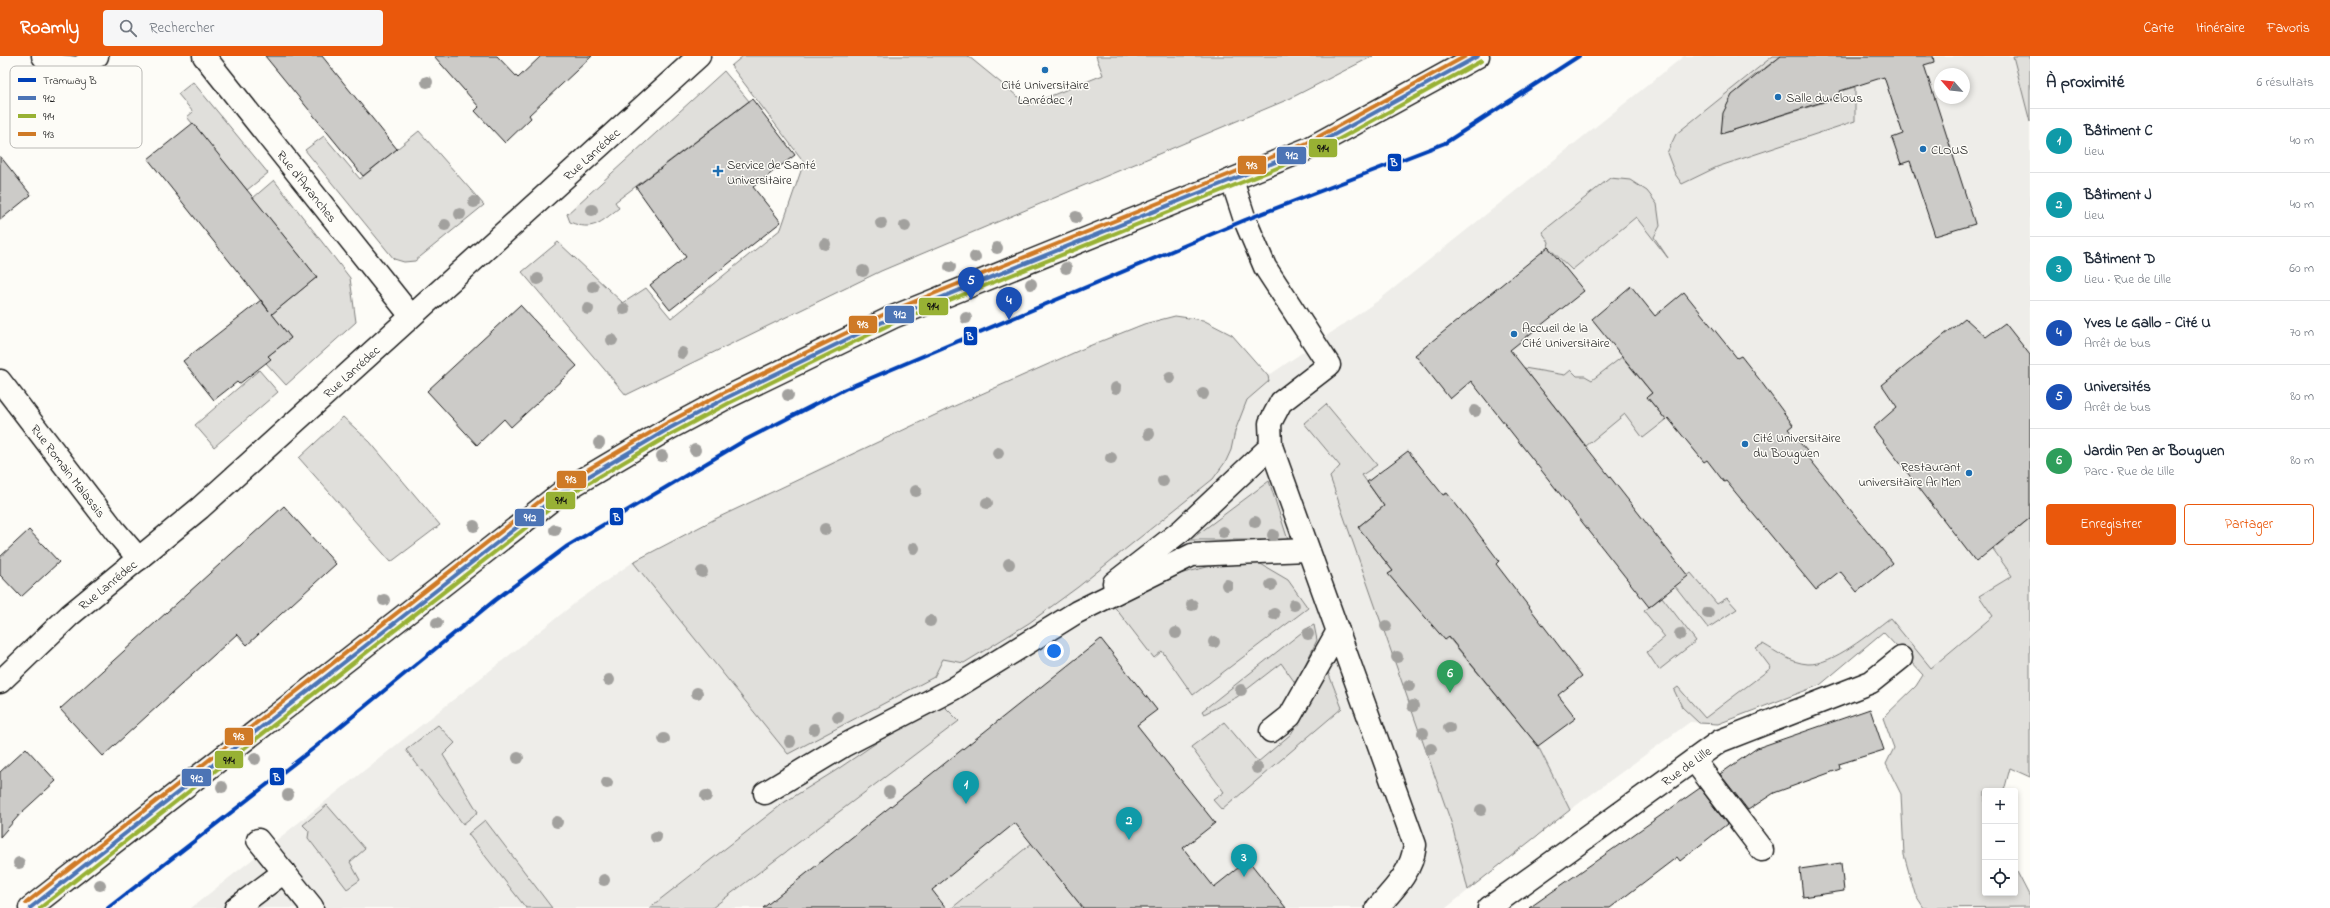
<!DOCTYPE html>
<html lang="fr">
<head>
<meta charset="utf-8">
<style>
	body { margin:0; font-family:"Indie Flower",sans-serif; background:#f6f6f7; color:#1f2937 }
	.controls { position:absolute; right:12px; bottom:12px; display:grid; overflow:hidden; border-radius:4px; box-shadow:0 2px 6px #0003 }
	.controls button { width:36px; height:36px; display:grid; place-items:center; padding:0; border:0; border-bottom:1px solid #e0e1e3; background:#fff; color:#1f2937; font:20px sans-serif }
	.compass { position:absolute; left:1934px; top:12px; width:36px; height:36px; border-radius:50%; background:#fff; box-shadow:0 2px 6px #0003; rotate:298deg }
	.you { position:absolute; left:1054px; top:595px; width:14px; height:14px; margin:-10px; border:3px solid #fff; border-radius:50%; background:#1a73e8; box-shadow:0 0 0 6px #1a73e833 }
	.badge { display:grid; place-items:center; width:26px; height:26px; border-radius:50%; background:#ea580c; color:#fff; font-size:13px; font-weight:700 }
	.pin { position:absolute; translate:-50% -33px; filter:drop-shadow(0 1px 2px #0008) }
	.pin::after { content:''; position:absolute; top:21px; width:14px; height:12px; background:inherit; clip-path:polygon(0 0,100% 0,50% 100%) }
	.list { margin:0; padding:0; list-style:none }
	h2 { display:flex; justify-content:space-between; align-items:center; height:52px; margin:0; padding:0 16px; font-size:17px }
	h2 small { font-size:13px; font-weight:400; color:#747a83 }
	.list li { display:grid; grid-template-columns:26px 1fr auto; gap:12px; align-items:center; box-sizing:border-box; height:64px; padding:0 16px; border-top:1px solid #e0e1e3 }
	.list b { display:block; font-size:15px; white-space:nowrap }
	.list p { margin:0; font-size:13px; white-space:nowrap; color:#747a83 }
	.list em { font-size:13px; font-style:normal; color:#747a83 }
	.actions { display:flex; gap:8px; padding:12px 16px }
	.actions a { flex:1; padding:9px 0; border:1px solid #ea580c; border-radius:4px; text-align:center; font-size:14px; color:#ea580c }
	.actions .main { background:#ea580c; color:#fff }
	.icon { flex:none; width:22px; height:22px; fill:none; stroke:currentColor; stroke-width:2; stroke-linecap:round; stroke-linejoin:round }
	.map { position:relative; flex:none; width:2030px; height:852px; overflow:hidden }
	header { display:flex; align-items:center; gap:24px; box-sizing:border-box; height:56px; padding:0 20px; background:#ea580c; color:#fff }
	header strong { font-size:19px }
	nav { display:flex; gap:22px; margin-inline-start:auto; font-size:14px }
	.search { width:280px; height:36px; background:#f6f6f7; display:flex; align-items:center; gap:10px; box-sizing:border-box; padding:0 14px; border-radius:4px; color:#747a83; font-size:15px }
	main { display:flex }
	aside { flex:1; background:#fff }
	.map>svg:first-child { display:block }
	.built { fill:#eeede9; fill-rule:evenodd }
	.green { fill:#e0dfdb; stroke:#7e7e7c }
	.building { fill:#cccbc8; stroke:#1c1c1c }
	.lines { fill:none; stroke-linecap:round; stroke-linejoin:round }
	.minor-casing { stroke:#1c1c1c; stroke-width:25 }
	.major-casing { stroke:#1c1c1c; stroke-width:25 }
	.minor { stroke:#fdfcf7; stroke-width:22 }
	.major { stroke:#fdfcf7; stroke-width:22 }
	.bus-1-casing { stroke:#fdfcf7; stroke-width:7 }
	.bus-2-casing { stroke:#fdfcf7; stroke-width:7 }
	.bus-3-casing { stroke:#fdfcf7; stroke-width:7 }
	.bus-1 { stroke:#4c74b5; stroke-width:4 }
	.bus-2 { stroke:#98b134; stroke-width:4 }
	.bus-3 { stroke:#cf7a26; stroke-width:4 }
	.tram-1-casing { stroke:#fdfcf7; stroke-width:7 }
	.tram-1 { stroke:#0040b6; stroke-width:4 }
	.tree { fill:#a2a19e }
	.poi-dot { fill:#1f6fb2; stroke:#fdfcf7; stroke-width:1.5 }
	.labels { text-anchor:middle; stroke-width:3; stroke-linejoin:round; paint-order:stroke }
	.poi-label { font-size:13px; fill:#1c1c1c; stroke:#fdfcf7; text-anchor:start }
	.street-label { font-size:13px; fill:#1c1c1c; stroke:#fdfcf7 }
	.key { fill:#fdfcf7; stroke:#bab9b5; stroke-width:1 }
	.key-label { font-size:11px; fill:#1c1c1c }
	.line-badge { stroke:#fdfcf7; stroke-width:1.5 }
	.badge-label { font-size:11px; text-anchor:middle; font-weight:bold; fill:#fff }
	.pale-badge-label { font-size:11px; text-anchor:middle; font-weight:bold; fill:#111 }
</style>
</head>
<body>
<header>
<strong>Roamly</strong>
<div class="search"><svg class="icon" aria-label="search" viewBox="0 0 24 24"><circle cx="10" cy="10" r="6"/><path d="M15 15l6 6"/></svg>Rechercher</div>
<nav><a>Carte</a><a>Itinéraire</a><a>Favoris</a></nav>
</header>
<main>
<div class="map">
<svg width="2030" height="852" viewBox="0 0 2030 852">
	<rect width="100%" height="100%" fill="#fdfcf7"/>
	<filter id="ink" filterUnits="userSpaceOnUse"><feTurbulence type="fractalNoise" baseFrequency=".025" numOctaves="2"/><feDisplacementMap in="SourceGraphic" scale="8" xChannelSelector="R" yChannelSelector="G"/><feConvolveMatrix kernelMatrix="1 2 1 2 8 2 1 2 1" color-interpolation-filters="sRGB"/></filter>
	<g filter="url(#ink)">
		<path class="built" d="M1684,0h336l10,27v516l-37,17 -70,59 -40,-43 -63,53 -102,39 -28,-2 -120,88 -124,98h-1255l388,-308 54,-38 193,-97 263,-119 55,-22 31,-8 28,4 29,15 36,41 111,-76zM1940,18h24v24h-24z"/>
		<g class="green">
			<polygon points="743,0 968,0 1028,49 1103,19 1096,0 1373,0 1289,43 881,215 626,339 522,216 558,186 623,247 646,232 671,262 781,173 804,106 731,10"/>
			<path d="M1773,0h8c-25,20 -65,39 -57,77l117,-36 -1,-6 15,-4v34l-138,46 -35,17 -7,-10 -8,-21 9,-19z"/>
			<polygon points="2013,0 2030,0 2030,66"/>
			<path d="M724,15l25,30 -134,101 4,6c-18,14 -26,24 -49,14l-3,-8z"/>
			<polygon points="193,26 268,117 247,134 187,61 193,56 178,38"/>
			<polygon points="419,75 484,149 415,205 404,206 394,203 305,94 324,80 360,123"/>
			<polygon points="1610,122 1630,124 1647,135 1657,148 1660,170 1654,181 1668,202 1636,161 1572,214 1548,191 1549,186 1542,176"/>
			<polygon points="274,124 350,222 356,266 286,329 266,307 268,300 291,282 272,258 317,221 253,142"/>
			<polygon points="1175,260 1203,264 1232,279 1268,320 1269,325 1247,344 1235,375 1231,394 1226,405 1213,423 1078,531 1029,567 964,607 943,603 934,621 788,698 633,506 715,463 950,352 1089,290 1144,268"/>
			<polygon points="1622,301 1652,337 1647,341 1666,364 1643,382 1625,358 1586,390 1524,312 1565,319 1571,314 1577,320 1585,320 1592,324"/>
			<polygon points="259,314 278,336 214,391 195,369"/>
			<polygon points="1326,348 1377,409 1362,419 1384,450 1358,471 1393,515 1389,518 1407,541 1412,537 1538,690 1570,754 1468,834 1452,769 1330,421 1340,410 1304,367"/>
			<polygon points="343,361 370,386 440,469 391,506 299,402"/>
			<polygon points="1269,425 1288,484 1190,484"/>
			<path d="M2030,462v259l-20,-9 -6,23h-19v102h30v-25l15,29v10l-106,1 -9,-14 -11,-39 -3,-61 -15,-30 8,-16 -11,-30 33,-32 7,-11 -40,-43 -63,53 -102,39 -19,-1 -17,-16 -8,-17 4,-3 27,31 66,-50 -15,-20 7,-4c14,8 28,19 45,20 25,1 62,-31 82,-46l41,50 62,-52 -14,-20 33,-20 -19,-27z"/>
			<polygon points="1259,507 1288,524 1308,552 1193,639 1162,595 1154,602 1113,549 1160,523 1211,510"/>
			<polygon points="1691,517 1717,548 1727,542 1737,553 1708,572 1675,530"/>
			<polygon points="1662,541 1696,585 1659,614 1647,596 1665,581 1644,555"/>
			<polygon points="1314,569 1317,584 1296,628 1281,607 1237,641 1204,658 1202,655 1306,573"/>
			<polygon points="1328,616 1342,652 1222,754 1213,744 1224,736 1191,691 1224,666 1258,706 1291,678"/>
			<polygon points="942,648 959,665 712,852 649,852 785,746 835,715 926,653"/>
			<polygon points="438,669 455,687 443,699 478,756 463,768 406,694"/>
			<polygon points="327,749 365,793 350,806 360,824 347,833 308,782 309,775 303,769"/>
			<polygon points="485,764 552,852 526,852 468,778"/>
			<polygon points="1032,787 1083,852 952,852"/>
		</g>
		<g class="building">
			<polygon points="265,0 322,0 397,93 363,120"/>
			<polygon points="434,0 497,0 518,22 541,0 592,0 529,59 531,62 505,87 475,55 479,51"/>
			<polygon points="1781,0 1933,0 1934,6 1924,9 1975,168 1935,180 1910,105 1901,108 1892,82 1903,78 1884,21 1840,35 1841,40 1721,78 1723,57 1732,39"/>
			<polygon points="752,43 795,99 753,131 781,166 670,254 650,229 686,201 636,131"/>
			<polygon points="193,67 317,221 272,258 291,282 268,300 271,303 239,328 237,326 214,344 183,305 261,244 269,255 148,103"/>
			<polygon points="0,100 31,139 0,164"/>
			<polygon points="1548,191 1584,235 1510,294 1688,520 1649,551 1471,325 1450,343 1415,299"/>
			<polygon points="1631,230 1655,260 1684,236 1737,302 1741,300 1759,323 1793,369 1788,373 1807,395 1805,397 1893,507 1857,536 1840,515 1816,534 1726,425 1724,426 1707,404 1704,406 1668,362 1666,364 1647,341 1652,337 1592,263"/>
			<polygon points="520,249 577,310 511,371 504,363 477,389 427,335"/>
			<polygon points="1965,262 1986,281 2005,267 2030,299 2030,462 1976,506 1873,372 1897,351 1882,329"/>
			<polygon points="1408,395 1443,439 1447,437 1465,460 1499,505 1496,508 1582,620 1558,639 1576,662 1538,690 1449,581 1445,584 1388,518 1393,515 1358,471 1384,450 1367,426"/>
			<polygon points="284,450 336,508 247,589 237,578 103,700 60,653"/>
			<polygon points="29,474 59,506 21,541 0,519 0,501"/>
			<polygon points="1101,583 1157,654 1137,669 1215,767 1183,792 1214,831 1248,804 1286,852 1083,852 1015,767 932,834 946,852 763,852"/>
			<polygon points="1870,653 1884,694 1839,708 1840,713 1774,737 1748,754 1720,718 1757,692"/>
			<polygon points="26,692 56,725 21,757 0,781 0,716"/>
			<polygon points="1700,732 1727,768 1680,805 1677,801 1610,852 1529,852"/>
			<polygon points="1841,807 1844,835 1803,841 1800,813"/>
		</g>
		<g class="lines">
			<defs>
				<g id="minor">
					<polyline points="43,0 50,9 79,12 97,0"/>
					<path id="s1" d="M204,0l207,260"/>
					<path d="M1232,124l13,40 20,47 64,98 -48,37 -11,21 1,23 144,399c-3,27 -21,44 -38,63"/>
					<path id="s2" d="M0,325l115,150 24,28"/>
					<polyline points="1114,527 1182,474 1271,390"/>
					<path id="s3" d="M0,626l70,-67 130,-107 499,-452"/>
					<polyline points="1271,675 1290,660 1338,575"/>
					<polyline points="1694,704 1762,794"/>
					<polyline points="765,737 843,690 953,633 1077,556 1192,499 1307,494"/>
					<polyline points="258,784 312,851 310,852"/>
					<polyline points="236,852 284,816"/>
					<path id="s4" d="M1489,852l231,-167 151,-59 30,-24"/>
				</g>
				<polyline id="major" points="30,852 562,436 670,372 726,342 893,261 1310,92 1478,0"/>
			</defs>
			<use href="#minor" class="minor-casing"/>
			<use href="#major" class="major-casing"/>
			<use href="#minor" class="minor"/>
			<use href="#major" class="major"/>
			<defs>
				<polyline id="bus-1" points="30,852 562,436 670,372 726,342 893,261 1310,92 1478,0"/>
				<polyline id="bus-2" points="40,852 565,441 673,377 729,347 895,266 1312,98 1481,5"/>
				<polyline id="bus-3" points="26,847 558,431 667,367 723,337 891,255 1307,87 1466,0"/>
			</defs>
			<use href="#bus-1" class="bus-1-casing"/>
			<use href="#bus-2" class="bus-2-casing"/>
			<use href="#bus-3" class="bus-3-casing"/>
			<use href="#bus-1" class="bus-1"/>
			<use href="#bus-2" class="bus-2"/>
			<use href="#bus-3" class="bus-3"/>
			<defs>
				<polyline id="tram-1" points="108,852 314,692 495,544 566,491 747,383 845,333 1245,164 1445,87 1579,0"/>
			</defs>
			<use href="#tram-1" class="tram-1-casing"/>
			<use href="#tram-1" class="tram-1"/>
		</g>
		<g class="tree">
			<circle cx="427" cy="26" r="6"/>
			<circle cx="474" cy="146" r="6"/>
			<circle cx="592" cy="154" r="6"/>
			<circle cx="460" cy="158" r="6"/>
			<circle cx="1076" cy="161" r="6"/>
			<circle cx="881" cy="167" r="6"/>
			<circle cx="445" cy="169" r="6"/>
			<circle cx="905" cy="170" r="6"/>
			<circle cx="825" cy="188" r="6"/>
			<circle cx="997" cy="192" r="6"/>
			<circle cx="975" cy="201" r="6"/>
			<circle cx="950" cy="211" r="6"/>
			<circle cx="1066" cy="212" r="6"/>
			<circle cx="863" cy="215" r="6"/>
			<circle cx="538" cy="223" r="6"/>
			<circle cx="1031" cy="228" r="6"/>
			<circle cx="593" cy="231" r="6"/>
			<circle cx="1006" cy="238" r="6"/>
			<circle cx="588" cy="253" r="6"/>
			<circle cx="624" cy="253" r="6"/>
			<circle cx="966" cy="262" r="6"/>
			<circle cx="612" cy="284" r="6"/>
			<circle cx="682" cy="297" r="6"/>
			<circle cx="1170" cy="322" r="6"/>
			<circle cx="1116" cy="332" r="6"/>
			<circle cx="1203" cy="338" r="6"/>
			<circle cx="788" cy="339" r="6"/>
			<circle cx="1475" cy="355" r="6"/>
			<circle cx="1149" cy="378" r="6"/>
			<circle cx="599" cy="387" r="6"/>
			<circle cx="695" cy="394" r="6"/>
			<circle cx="998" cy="397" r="6"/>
			<circle cx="662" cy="400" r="6"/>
			<circle cx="1111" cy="402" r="6"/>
			<circle cx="1163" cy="425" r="6"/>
			<circle cx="916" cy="435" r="6"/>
			<circle cx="987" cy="447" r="6"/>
			<circle cx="1255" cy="466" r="6"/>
			<circle cx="474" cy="470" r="6"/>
			<circle cx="825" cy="473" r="6"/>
			<circle cx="555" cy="474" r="6"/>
			<circle cx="1223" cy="476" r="6"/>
			<circle cx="1273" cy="479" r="6"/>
			<circle cx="914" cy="492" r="6"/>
			<circle cx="1009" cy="508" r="6"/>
			<circle cx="702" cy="516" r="6"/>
			<circle cx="1227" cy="529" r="6"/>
			<circle cx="1271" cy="529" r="6"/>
			<circle cx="384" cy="544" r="6"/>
			<circle cx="1192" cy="549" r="6"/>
			<circle cx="1294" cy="549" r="6"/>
			<circle cx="1708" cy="557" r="6"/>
			<circle cx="1274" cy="558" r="6"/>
			<circle cx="930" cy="565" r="6"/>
			<circle cx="437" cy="567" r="6"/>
			<circle cx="1386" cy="570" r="6"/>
			<circle cx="1176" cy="577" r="6"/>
			<circle cx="1308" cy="578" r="6"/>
			<circle cx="1680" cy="578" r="6"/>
			<circle cx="1214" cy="586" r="6"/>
			<circle cx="1397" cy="601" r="6"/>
			<circle cx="609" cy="624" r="6"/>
			<circle cx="1409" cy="630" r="6"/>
			<circle cx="1241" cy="634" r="6"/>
			<circle cx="697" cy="637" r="6"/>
			<circle cx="1413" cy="650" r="6"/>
			<circle cx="838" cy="661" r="6"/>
			<circle cx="1449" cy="672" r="6"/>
			<circle cx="814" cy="673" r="6"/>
			<circle cx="1423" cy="677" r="6"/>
			<circle cx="664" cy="683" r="6"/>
			<circle cx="790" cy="686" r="6"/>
			<circle cx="1431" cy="693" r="6"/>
			<circle cx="518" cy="702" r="6"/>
			<circle cx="255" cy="703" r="6"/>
			<circle cx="1257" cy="712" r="6"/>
			<circle cx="607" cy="727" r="6"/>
			<circle cx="222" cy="731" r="6"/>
			<circle cx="889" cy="736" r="6"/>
			<circle cx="288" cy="739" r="6"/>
			<circle cx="706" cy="740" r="6"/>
			<circle cx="1481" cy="754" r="6"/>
			<circle cx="557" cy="766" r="6"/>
			<circle cx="656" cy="781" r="6"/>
			<circle cx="19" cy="807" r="6"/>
			<circle cx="604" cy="824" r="6"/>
			<circle cx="100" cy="829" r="6"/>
		</g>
	</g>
	<g class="poi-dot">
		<circle cx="1045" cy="14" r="4"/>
		<circle cx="1778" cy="41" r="4"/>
		<circle cx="1923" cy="93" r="4"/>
		<path d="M716 109h4v4h4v4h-4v4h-4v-4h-4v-4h4z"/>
		<circle cx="1514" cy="278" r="4"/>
		<circle cx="1745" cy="388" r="4"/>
		<circle cx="1969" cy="417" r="4"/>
	</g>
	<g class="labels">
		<g class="poi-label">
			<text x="1045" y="33" text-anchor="middle">Cité Universitaire<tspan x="1045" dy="15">Lanrédec 1</tspan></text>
			<text x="1786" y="46">Salle du Clous</text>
			<text x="1931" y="98">CLOUS</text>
			<text x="727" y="113">Service de Santé<tspan x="727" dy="15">Universitaire</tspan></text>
			<text x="1522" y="276">Accueil de la<tspan x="1522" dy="15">Cité Universitaire</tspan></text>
			<text x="1753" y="386">Cité Universitaire<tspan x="1753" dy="15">du Bouguen</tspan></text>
			<text x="1961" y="415" text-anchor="end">Restaurant<tspan x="1961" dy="15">universitaire Ar Men</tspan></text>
		</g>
		<g class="street-label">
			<text dy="5" stroke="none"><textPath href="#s3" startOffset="793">Rue Lanrédec</textPath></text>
			<text dy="5" stroke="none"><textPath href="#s1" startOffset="166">Rue d'Avranches</textPath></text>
			<text dy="5" stroke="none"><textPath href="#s3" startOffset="469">Rue Lanrédec</textPath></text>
			<text dy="5" stroke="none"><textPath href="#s2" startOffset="113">Rue Romain Malassis</textPath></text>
			<text dy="5" stroke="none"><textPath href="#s3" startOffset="145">Rue Lanrédec</textPath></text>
			<text dy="5" stroke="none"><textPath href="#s4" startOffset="243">Rue de Lille</textPath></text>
		</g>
	</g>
	<rect x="10" y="10" width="132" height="82" rx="6" class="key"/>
	<rect x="18" y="22" width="18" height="4" fill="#0040b6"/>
	<rect x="18" y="40" width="18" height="4" fill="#4c74b5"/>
	<rect x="18" y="58" width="18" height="4" fill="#98b134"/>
	<rect x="18" y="76" width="18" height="4" fill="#cf7a26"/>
	<g class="key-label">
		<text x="43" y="28">Tramway B</text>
		<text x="43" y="46">912</text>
		<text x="43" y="64">914</text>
		<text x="43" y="82">913</text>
	</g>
	<g class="line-badge">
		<rect x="1308" y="82" width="30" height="20" rx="4" fill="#98b134"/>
		<rect x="1276" y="90" width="31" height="19" rx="4" fill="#4c74b5"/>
		<rect x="1387" y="97" width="15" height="19" rx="4" fill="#0040b6"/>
		<rect x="1237" y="99" width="30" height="20" rx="4" fill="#cf7a26"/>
		<rect x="918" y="241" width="31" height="19" rx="4" fill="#98b134"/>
		<rect x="884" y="249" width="31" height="19" rx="4" fill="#4c74b5"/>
		<rect x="848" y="259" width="30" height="19" rx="4" fill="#cf7a26"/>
		<rect x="963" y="270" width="15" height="20" rx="4" fill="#0040b6"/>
		<rect x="556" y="414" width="31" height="19" rx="4" fill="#cf7a26"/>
		<rect x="545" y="435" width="31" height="19" rx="4" fill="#98b134"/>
		<rect x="609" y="451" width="15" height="19" rx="4" fill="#0040b6"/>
		<rect x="514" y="452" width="31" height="19" rx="4" fill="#4c74b5"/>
		<rect x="224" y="671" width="30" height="19" rx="4" fill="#cf7a26"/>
		<rect x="214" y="694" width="30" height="19" rx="4" fill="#98b134"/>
		<rect x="269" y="711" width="16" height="19" rx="4" fill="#0040b6"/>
		<rect x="181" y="712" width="31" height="19" rx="4" fill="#4c74b5"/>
	</g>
	<g class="badge-label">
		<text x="1292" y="103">912</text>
		<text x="1394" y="110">B</text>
		<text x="1252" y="113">913</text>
		<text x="900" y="262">912</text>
		<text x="863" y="272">913</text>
		<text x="970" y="284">B</text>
		<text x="571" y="427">913</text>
		<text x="617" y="465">B</text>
		<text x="530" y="465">912</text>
		<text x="239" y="684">913</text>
		<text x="277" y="725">B</text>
		<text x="197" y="726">912</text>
	</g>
	<g class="pale-badge-label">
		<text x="1323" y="96">914</text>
		<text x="933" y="254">914</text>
		<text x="561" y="448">914</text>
		<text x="229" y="708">914</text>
	</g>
</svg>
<div class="controls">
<button>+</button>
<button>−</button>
<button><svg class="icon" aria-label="locate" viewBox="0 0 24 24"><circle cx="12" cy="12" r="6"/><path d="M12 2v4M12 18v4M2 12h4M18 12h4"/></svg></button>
</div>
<svg class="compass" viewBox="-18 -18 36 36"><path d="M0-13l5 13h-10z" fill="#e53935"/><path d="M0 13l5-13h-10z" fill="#747a83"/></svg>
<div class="you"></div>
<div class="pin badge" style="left:966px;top:748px;background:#0f9aa8">1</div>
<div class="pin badge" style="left:1129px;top:784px;background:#0f9aa8">2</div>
<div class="pin badge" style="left:1244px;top:821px;background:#0f9aa8">3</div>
<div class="pin badge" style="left:1009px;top:264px;background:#1a4fb4">4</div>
<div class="pin badge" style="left:971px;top:244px;background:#1a4fb4">5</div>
<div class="pin badge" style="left:1450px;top:637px;background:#2e9e5b">6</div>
</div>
<aside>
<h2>À proximité<small>6 résultats</small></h2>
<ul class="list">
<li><span class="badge" style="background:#0f9aa8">1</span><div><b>Bâtiment C</b><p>Lieu</p></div><em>40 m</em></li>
<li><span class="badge" style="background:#0f9aa8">2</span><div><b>Bâtiment J</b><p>Lieu</p></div><em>40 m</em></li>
<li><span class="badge" style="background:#0f9aa8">3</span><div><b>Bâtiment D</b><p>Lieu · Rue de Lille</p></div><em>60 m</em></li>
<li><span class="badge" style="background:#1a4fb4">4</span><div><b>Yves Le Gallo - Cité U</b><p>Arrêt de bus</p></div><em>70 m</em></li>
<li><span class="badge" style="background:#1a4fb4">5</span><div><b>Universités</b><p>Arrêt de bus</p></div><em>80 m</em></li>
<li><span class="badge" style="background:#2e9e5b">6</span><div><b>Jardin Pen ar Bouguen</b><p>Parc · Rue de Lille</p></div><em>80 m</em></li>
</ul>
<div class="actions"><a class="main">Enregistrer</a><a>Partager</a></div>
</aside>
</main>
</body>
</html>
